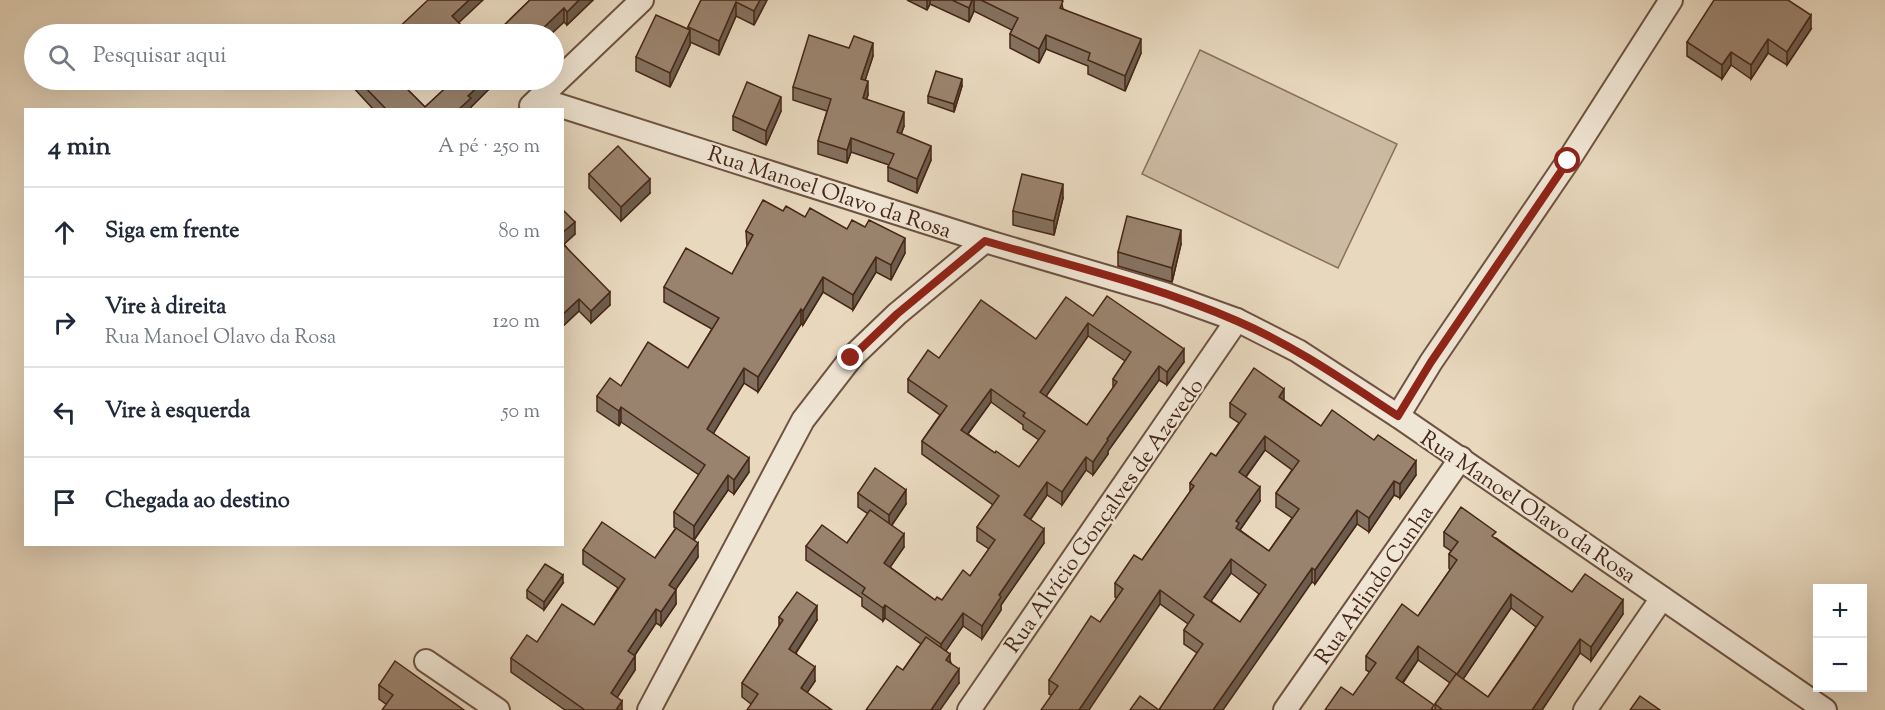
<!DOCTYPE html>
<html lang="pt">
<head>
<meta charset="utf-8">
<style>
	body { margin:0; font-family:"Sorts Mill Goudy",serif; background:#f6f6f7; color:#1f2937 }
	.controls { position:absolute; right:18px; bottom:18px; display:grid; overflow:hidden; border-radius:0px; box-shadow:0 6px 24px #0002 }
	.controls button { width:54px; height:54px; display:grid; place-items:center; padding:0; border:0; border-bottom:2px solid #e0e1e3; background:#fff; color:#1f2937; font:30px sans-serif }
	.stop { position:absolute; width:18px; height:18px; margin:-14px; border:4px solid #8f2418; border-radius:50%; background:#fff }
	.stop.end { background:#8f2418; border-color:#fff; box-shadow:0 2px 6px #0008 }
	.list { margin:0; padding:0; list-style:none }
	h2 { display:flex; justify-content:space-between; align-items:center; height:78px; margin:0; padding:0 24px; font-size:26px }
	h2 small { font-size:20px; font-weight:400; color:#747a83 }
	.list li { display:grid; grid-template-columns:39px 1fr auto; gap:18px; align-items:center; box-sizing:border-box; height:90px; padding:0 24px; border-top:2px solid #e0e1e3 }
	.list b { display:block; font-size:22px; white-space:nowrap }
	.list p { margin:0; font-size:20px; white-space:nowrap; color:#747a83 }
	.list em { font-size:20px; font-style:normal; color:#747a83 }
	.icon { flex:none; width:33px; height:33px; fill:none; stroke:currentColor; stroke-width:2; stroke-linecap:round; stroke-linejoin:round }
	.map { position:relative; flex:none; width:1885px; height:710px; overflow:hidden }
	.search { position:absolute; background:#fff; box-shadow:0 6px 24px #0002; left:24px; top:24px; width:540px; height:66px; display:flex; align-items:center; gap:15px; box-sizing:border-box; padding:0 21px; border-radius:33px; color:#747a83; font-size:22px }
	.panel { position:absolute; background:#fff; box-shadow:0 6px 24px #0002; left:24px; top:108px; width:540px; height:438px; border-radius:0px }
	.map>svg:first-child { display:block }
	.green { fill:#ccbaa2; stroke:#89705c; stroke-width:1.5 }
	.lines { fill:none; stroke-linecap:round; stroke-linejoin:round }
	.street-casing { stroke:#6e5241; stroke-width:26 }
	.street { stroke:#f0e6d5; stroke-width:22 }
	.wall { fill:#84715f; stroke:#462617; stroke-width:1.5; fill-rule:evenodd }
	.shaded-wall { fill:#6c5c4d; stroke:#462617; stroke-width:1.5 }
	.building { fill:#9a836e; stroke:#462617; stroke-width:1.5; fill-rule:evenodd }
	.route { stroke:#8f2418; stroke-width:8 }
	.labels { text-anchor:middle; stroke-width:4.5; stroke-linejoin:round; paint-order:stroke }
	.street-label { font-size:22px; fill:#462617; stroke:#f0e6d5 }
</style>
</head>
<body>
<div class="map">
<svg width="1885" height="710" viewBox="0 0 1885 710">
	<rect width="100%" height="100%" fill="#e8d8be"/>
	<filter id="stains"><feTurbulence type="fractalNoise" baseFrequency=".00333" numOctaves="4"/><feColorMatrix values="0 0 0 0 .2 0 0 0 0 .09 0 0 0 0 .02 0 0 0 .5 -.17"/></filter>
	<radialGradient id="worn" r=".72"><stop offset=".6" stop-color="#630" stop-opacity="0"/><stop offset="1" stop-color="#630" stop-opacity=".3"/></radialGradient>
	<polygon class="green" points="1200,50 1397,144 1338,268 1142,174"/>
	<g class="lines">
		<defs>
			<g id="street">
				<polyline points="539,99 985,241 1165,294 1237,320 1298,351 1398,416 1825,710"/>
				<polyline points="531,106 642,0"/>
				<polyline points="1398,416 1431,362 1568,161 1671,0"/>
				<polyline points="426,661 498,710"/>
				<polyline points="649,710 803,420 851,358 897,314 985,241"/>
				<polyline points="969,710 1237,320"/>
				<polyline points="1285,710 1461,458"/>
				<polyline points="1585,710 1662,598"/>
			</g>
		</defs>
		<use href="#street" class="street-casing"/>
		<use href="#street" class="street"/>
	</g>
	<g class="wall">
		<polygon points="530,0 593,0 567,25 564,22 551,34 495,34"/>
		<polygon points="701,0 767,0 754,25 736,16 719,55 690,42 690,45 670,87 636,71 636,57 688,30 688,27"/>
		<polygon points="907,0 1061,0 1063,9 1141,53 1125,91 1088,74 1088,66 1046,49 1039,63 1010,48 1010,34 1012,30 974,11 969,22 930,4 927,10"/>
		<polygon points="1811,29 1787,65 1768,53 1751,79 1731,65 1722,79 1687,56 1687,42"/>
		<polygon points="873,56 865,80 868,95 866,99 904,126 901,134 931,160 917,193 888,181 888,167 889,165 851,152 847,163 818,154 818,141 827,111 793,100 793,87"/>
		<polygon points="350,80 400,80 399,81 425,107 450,84 446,80 498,80 471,107 471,110 374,110 350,84"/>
		<polygon points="962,86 954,112 928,103 928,96"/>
		<polygon points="781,111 766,145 733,130 733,116"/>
		<polygon points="589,174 650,193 621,221 589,188"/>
		<polygon points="1063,198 1054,235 1013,225 1013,211"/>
		<polygon points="562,209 575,234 564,244 610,305 591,323 579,311 562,327"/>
		<polygon points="783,211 847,229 905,253 891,280 876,272 853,310 823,292 803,325 801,324 758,392 744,383 713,433 749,472 734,494 728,490 694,540 698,557 675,590 676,604 661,626 656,623 635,655 635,670 617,697 622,710 565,710 511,672 511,658 537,642 594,625 618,588 583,564 583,550 655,558 676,528 674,527 674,512 699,475 621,422 619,426 597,411 597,396 621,386 688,368 712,329 664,302 664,287 732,274 747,247 746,231"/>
		<polygon points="1181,244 1172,282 1118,266 1118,252"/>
		<path d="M1093,316l91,46 -17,23 -8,-5 -51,71v3l-15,21 -7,-5 -24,35 -15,-10 -17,25 14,23 -43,62v5l-19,29 -19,-13 -17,24 13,33 -56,-13 18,-26 -36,-26 -2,3 -21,-15v-8l-56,-38v-14l41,-3 21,-29 -10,-7v-14l48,11 -14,21 12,22 -14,20 45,33h7l28,-24 19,-27 -12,-8v-14l16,-22 -71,-51v-13l18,-26 -32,-23v-13l31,-21 97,-19zM1088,336l37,25 -12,18v9l-26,37 -41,-29zM991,402l32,23v4l16,11 -20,27 -24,-14 -27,-19z"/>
		<path d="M1284,400l37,26 95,49 -16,23 -6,-3 -25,37 -12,-8 -42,60 -3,-2 -153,128 38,-57 -13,-9v-14l4,-6 -28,-20 -109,91 -2,-1v-14l51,-58 17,-24 -2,-1v-14l27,-23 48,-68v-9l26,-27 23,-33 -9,-6v-14zM1265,450l27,20 -16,23v14l16,11 -23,33 -29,-21 20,-29 -14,-24zM1231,573l28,21 -19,28 -29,-21z"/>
		<path d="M1444,532l52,6 76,54 51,22 -32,47 -11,-8 -38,57h-107v-6l15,-21 -32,-23 -15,23 31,27 -68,-40v-14l52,-40 32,-46 -1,-2v-14l2,-3 -7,-5zM1511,608l25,19 -48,70 -25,-18z"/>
		<polygon points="563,583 544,610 527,598 527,590"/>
		<polygon points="779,617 817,620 796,653 815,681 807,692 751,704 742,697 742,683 779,627"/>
		<polygon points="379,685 464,710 386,704 379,699"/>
	</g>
	<g class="shaded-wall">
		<polygon points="469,0 483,0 452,29 452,16"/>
		<polygon points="579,0 593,0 567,25 567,12"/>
		<polygon points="760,0 767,0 754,25 754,11"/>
		<polygon points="927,0 930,0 930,4 927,10"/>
		<polygon points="972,0 974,0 974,11 969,22 969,8"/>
		<polygon points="736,2 736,16 719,55 719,41"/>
		<polygon points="564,8 564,22 551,34 537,34"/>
		<polygon points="1811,15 1811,29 1787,65 1787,52"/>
		<polygon points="690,30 690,45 670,87 670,73"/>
		<polygon points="1046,35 1046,49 1039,63 1039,49"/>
		<polygon points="1141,39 1141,53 1125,91 1125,76"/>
		<polygon points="1768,39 1768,53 1751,79 1751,65"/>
		<polygon points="873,43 873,56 861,93 861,79"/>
		<polygon points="1731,52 1731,65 1722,79 1722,65"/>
		<polygon points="962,79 962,86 954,112 954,104"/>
		<polygon points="485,80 498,80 471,107 471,110 458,110 468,96"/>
		<polygon points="868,81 868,95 863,111 863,98"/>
		<polygon points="781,97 781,111 766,145 766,131"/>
		<polygon points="904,112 904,126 897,146 897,132"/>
		<polygon points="851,138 851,152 847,163 847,150"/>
		<polygon points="931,146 931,160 917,193 917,179"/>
		<polygon points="650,179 650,193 621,221 621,207"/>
		<polygon points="1063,184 1063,198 1054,235 1054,221"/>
		<polygon points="575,222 575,234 562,246 562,233"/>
		<polygon points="1181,230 1181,244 1172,282 1172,268"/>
		<polygon points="905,238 905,253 891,280 891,265"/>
		<polygon points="876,257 876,272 853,310 853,295"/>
		<polygon points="823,277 823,292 803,325 803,311"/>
		<polygon points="610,292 610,305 591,323 591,311"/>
		<polygon points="579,299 579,311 562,327 562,315"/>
		<polygon points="801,309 801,324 758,392 758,377"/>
		<polygon points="1088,323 1088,336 1040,405 1040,392"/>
		<polygon points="1184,349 1184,362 1167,385 1167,372"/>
		<polygon points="1159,366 1159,380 1108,451 1108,454 1093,475 1093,462 1107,439"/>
		<polygon points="744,368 744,383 707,444 707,429"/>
		<polygon points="991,389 991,402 961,443 961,430"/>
		<polygon points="1284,389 1284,403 1279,397"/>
		<polygon points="621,407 621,422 619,426 619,411"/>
		<polygon points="1265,436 1265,450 1239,486 1239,472"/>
		<polygon points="1086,457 1086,470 1062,505 1062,492"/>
		<polygon points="749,458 749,472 734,494 734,480"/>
		<polygon points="1416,461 1416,475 1400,498 1400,484"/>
		<polygon points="728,475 728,490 694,540 694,526"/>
		<polygon points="1394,481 1394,495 1369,532 1369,518"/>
		<polygon points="1047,482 1047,495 1024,529 1024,515"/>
		<polygon points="1260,487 1260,501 1239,531 1236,542 1236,521"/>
		<polygon points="906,490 906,504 889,529 889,515"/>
		<polygon points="1357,510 1357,524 1315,584 1315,570"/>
		<polygon points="1044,529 1044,543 1001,605 1001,610 982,639 982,626 999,595"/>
		<polygon points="904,534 904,547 884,576 884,563"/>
		<polygon points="698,543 698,557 669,599 669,585"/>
		<polygon points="1231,559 1231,573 1204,611 1204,597"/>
		<polygon points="1312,568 1312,582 1223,710 1213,710"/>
		<polygon points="563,575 563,583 544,610 544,602"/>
		<polygon points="676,590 676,604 661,626 661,612"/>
		<polygon points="1160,590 1160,604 1089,710 1079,710"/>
		<polygon points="1511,594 1511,608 1457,688 1457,674"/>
		<polygon points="1623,600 1623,614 1591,661 1591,647"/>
		<polygon points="885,605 885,618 883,621 883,608"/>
		<polygon points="817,606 817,620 789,663 789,649"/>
		<polygon points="656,609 656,623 628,665 628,651"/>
		<polygon points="963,613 963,626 941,658 941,644"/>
		<polygon points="1580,639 1580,653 1542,710 1532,710"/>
		<polygon points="1418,646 1418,660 1396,692 1396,678"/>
		<polygon points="950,654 950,668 946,660"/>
		<polygon points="635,656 635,670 611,707 611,693"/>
		<polygon points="815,667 815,681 801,702 801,688"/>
		<polygon points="959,669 959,683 940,710 931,710"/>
		<polygon points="622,701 622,710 616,710"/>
	</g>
	<g class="building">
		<polygon points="428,0 469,0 452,16 470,34 392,34"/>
		<polygon points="530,0 579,0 567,12 564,8 537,34 495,34"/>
		<polygon points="701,0 760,0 754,11 736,2 719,41 688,27"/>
		<polygon points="952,0 972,0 969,8"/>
		<polygon points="981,0 1061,0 1063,1 1060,8 1141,39 1125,76 1088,60 1090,53 1046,35 1039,49 1010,34 1018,18"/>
		<polygon points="1714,0 1788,0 1811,15 1787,52 1768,39 1751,65 1731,52 1722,65 1687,42"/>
		<polygon points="656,15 690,30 670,73 636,57"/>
		<polygon points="809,35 849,48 854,36 873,43 861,79 868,81 863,98 904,112 897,132 931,146 917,179 888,167 894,154 851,138 847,150 818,141 831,99 793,87"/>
		<polygon points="936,71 962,79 954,104 928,96"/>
		<polygon points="358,80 398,80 425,107 454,80 485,80 468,96 471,98 458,110 387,110"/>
		<polygon points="747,82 781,97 766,131 733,116"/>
		<polygon points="618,146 650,179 621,207 589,174"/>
		<polygon points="1022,174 1063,184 1054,221 1013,211"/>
		<polygon points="763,200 783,211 786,206 805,217 810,208 847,229 852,220 865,227 869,220 905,238 891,265 876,257 853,295 823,277 803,311 801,309 758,377 744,368 707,429 749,458 734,480 728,475 694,526 674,512 705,465 621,407 619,411 597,396 610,378 621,386 648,342 688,368 719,318 664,287 686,248 732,274 753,235 746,231"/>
		<polygon points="562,209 575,222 562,233"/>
		<polygon points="1127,216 1181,230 1172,268 1118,252"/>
		<polygon points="562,243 610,292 591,311 579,299 562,315"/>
		<path d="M1107,296l77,53 -17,23 -8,-6 -52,73 1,1 -15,22 -7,-5 -24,35 -15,-10 -23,33 20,14 -45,66 2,2 -19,29 -19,-13 -22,31 -56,-39 -2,3 -21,-15 3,-5 -59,-42 16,-21 25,18 23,-33 34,24 -20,29 51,37 2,-3 5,3 21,-30 7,6 25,-36 -18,-13 22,-31 -77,-55 25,-35 -39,-27 20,-29 11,8 42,-58 55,39 30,-42 27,19zM1088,323l43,29 -18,27 4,3 -30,43 -47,-33zM991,389l34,24 -2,3 22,15 -26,36 -23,-16 -1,2 -34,-23z"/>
		<path d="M1254,368l30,21 -5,8 42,29 11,-16 42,30 4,-5 38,26 -16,23 -6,-3 -25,37 -12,-8 -42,60 -3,-2 -99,142h-83l10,-14 19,14 44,-66 -19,-14 10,-15 -34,-25 -81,120h-38l17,-24 -9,-6 42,-64 9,6 23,-33 -8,-6 19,-28 8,5 52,-74 -4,-3 21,-30 5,3 30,-42 -16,-11zM1265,436l34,25 -23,32 23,16 -30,42 -33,-23 3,-5 -3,-2 24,-34 -21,-15zM1231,559l35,26 -26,37 -36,-25z"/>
		<polygon points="875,468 906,490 889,515 858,493"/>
		<polygon points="1461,507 1496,532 1492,536 1572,592 1585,574 1623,600 1591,647 1580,639 1532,710 1443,710 1435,704 1456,674 1488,697 1514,660 1543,617 1511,594 1457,674 1418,646 1396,678 1434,705 1431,710 1325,710 1341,687 1353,695 1376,663 1366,656 1402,604 1418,616 1457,560 1449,554 1458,542 1444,532"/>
		<polygon points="602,522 655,558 676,528 698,543 669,585 676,590 661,612 656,609 628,651 635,656 611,693 622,701 616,710 585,710 511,658 527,635 537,642 562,604 594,625 625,579 583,550"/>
		<polygon points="545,564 563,575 544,602 527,590"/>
		<polygon points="797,592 817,606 789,649 815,667 801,688 832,710 747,710 758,694 742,683 783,620 779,617"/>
		<polygon points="926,637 950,654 946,660 959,669 931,710 866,710 897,666 903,670"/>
		<polygon points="395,661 464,710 382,710 393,695 379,685"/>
		<polygon points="1640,696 1660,710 1630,710"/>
	</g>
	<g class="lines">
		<path class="route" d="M851,358l46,-44 88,-73c83,24 173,45 252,80 58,25 109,61 161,95l33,-54 137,-201"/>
	</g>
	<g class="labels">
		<g class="street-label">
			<text transform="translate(830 191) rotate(18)" y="8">Rua Manoel Olavo da Rosa</text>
			<text transform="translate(1529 506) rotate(34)" y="8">Rua Manoel Olavo da Rosa</text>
			<text transform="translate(1103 515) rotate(-55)" y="8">Rua Alvício Gonçalves de Azevedo</text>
			<text transform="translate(1373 584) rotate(-55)" y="8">Rua Arlindo Cunha</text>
		</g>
	</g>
	<rect width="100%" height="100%" filter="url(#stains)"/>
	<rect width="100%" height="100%" fill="url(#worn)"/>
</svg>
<div class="controls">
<button>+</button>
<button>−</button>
</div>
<div class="stop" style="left:1568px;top:161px"></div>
<div class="stop end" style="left:851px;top:358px"></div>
<div class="search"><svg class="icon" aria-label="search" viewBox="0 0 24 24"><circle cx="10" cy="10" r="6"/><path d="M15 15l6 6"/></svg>Pesquisar aqui</div>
<section class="panel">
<h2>4 min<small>A pé · 250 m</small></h2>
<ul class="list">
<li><svg class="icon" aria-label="ahead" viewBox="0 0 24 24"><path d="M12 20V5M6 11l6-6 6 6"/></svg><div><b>Siga em frente</b></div><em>80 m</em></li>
<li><svg class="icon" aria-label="right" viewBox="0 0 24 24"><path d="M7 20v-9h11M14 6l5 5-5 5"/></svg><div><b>Vire à direita</b><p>Rua Manoel Olavo da Rosa</p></div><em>120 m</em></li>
<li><svg class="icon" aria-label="left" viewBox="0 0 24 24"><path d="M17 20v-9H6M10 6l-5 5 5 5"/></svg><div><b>Vire à esquerda</b></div><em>50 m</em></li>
<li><svg class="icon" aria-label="arrive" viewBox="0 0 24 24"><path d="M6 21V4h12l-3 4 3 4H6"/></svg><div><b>Chegada ao destino</b></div></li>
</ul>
</section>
</div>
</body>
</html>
